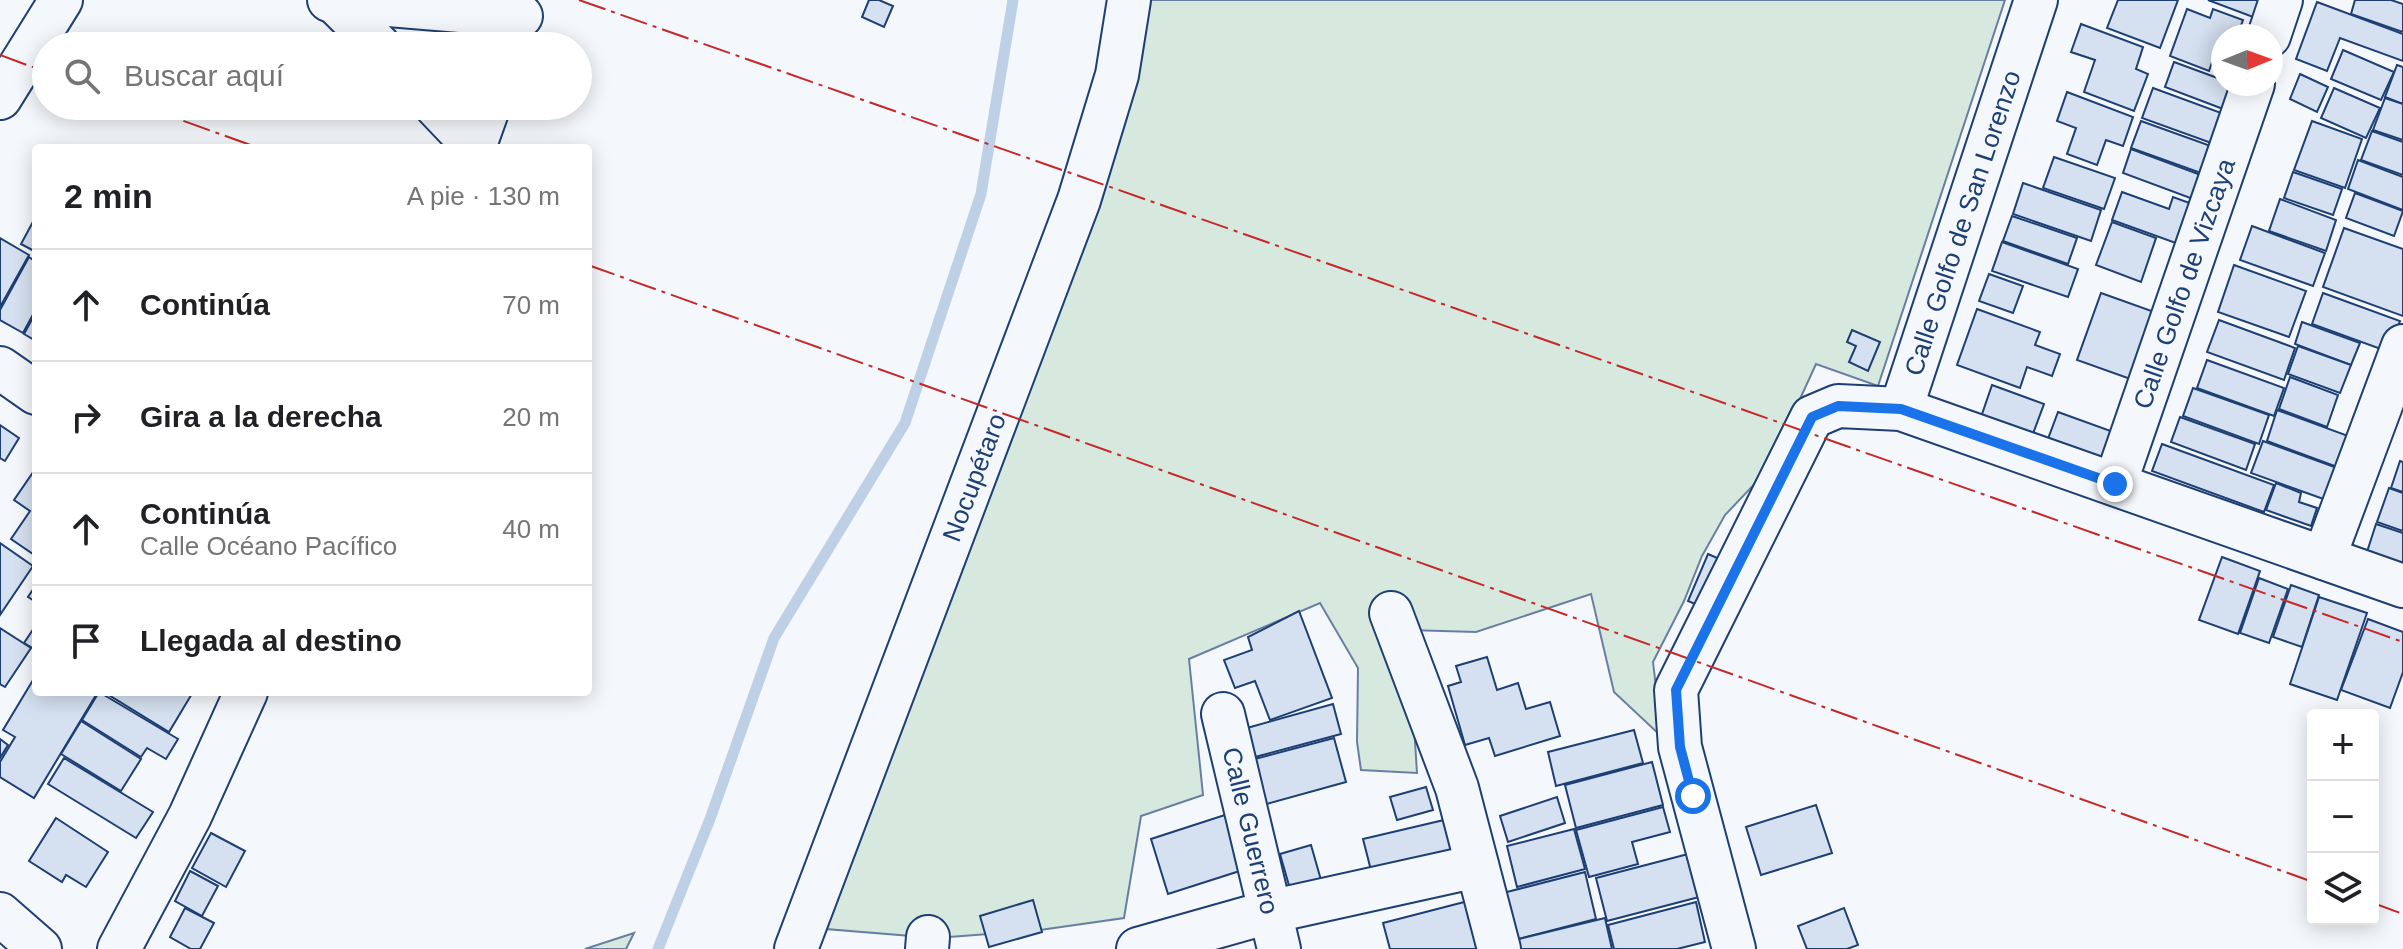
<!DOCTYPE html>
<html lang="es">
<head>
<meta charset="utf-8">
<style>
	body { margin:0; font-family:Helvetica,sans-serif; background:#f6f6f6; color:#202124 }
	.controls { position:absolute; right:24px; bottom:24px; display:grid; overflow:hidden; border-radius:8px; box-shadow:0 4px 20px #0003 }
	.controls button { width:72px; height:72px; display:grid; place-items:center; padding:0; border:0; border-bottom:2px solid #e0e0e0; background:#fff; color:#202124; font:40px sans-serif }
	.compass { position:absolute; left:2211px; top:24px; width:72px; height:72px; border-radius:50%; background:#fff; box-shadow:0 4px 20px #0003; rotate:89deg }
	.stop { position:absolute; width:24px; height:24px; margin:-18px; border:6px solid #1a73e8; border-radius:50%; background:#fff }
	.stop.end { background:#1a73e8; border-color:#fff; box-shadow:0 2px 8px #0008 }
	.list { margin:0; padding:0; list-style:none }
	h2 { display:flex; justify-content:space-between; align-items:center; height:104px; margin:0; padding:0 32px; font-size:34px }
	h2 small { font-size:26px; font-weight:400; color:#757577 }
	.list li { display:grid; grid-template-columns:52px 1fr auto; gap:24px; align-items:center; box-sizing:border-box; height:112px; padding:0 32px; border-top:2px solid #e0e0e0 }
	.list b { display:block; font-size:30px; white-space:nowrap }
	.list p { margin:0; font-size:26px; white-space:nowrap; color:#757577 }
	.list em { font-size:26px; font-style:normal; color:#757577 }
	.icon { flex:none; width:44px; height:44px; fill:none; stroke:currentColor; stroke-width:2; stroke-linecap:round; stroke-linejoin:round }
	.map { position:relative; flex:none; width:2403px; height:949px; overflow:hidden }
	.search { position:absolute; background:#fff; box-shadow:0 4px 20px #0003; left:32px; top:32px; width:560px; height:88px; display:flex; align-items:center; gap:20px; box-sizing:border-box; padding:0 28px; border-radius:44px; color:#757577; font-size:30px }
	.panel { position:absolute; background:#fff; box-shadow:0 4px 20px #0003; left:32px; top:144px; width:560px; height:552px; border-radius:8px }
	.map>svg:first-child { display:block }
	.green { fill:#d7e8df; stroke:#687fa3; stroke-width:2 }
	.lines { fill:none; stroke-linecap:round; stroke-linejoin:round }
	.stream { stroke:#bed0e5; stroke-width:11 }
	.building { fill:#d5e0f0; stroke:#1d3f73; stroke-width:2 }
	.minor-casing { stroke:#1d3f73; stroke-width:46 }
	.minor { stroke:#f4f7fb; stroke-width:42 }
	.power { stroke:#c62828; stroke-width:2; stroke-dasharray:28 6 4 6; stroke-linecap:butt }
	.route { stroke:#1a73e8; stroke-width:10 }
	.labels { text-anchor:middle; stroke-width:6; stroke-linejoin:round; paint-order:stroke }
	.street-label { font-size:26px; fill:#1d3f73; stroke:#f4f7fb }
</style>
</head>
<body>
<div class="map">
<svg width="2403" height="949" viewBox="0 0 2403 949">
	<rect width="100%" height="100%" fill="#f4f7fb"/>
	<g class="green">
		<polygon points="1147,0 2005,0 1878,386 1816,364 1767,471 1725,515 1702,556 1684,601 1653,662 1662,737 1614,692 1591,594 1476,632 1408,630 1417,773 1361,770 1357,742 1358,668 1320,603 1189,659 1203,795 1141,816 1124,918 1040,930 936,938 826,929 978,521"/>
		<polygon points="634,933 626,949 585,949"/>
	</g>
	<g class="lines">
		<polyline class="stream" points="658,949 710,819 774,638 905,423 981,194 1013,0"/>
	</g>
	<g class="building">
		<polygon points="869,0 879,0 893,6 884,27 862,17"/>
		<polygon points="2118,0 2178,0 2160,48 2107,28"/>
		<polygon points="2208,0 2268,0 2261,20"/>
		<polygon points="2355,0 2391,0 2403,4 2403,32 2351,14"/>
		<polygon points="2317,2 2403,34 2403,61 2340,38 2327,71 2296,59"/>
		<polygon points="2187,9 2210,18 2213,9 2243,20 2237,36 2223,36 2223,53 2216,51 2209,71 2170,56"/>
		<polygon points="2081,24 2143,47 2136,69 2148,74 2134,111 2084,92 2095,60 2071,52"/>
		<polygon points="2343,50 2394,72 2381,100 2331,79"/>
		<polygon points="2174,62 2223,80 2223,84 2233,84 2231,112 2165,87"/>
		<polygon points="2397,65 2403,67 2403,104 2385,97"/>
		<polygon points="2300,74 2328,87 2317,112 2290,99"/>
		<polygon points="2153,88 2224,114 2214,144 2142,118"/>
		<polygon points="2334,88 2380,108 2366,138 2321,118"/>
		<polygon points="2067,92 2133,117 2123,146 2106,140 2097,165 2067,154 2076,128 2057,121"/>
		<polygon points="2385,98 2403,104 2403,140 2373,130"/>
		<polygon points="2141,121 2222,150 2212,177 2131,148"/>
		<polygon points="2312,121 2362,139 2345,188 2294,170"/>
		<polygon points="2372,131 2403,142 2403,175 2361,160"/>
		<polygon points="2131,149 2209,178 2201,202 2123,173"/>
		<polygon points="2054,157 2115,178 2104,209 2043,188"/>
		<polygon points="2358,160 2403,177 2403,210 2348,189"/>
		<polygon points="2293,172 2342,189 2333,215 2284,198"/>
		<polygon points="2023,183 2101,210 2091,241 2013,214"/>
		<polygon points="2122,192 2169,209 2173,197 2198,206 2184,246 2112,220"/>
		<polygon points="2355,193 2403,211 2394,236 2346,218"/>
		<polygon points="2280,199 2336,220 2326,251 2269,231"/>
		<polygon points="2012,216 2077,238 2068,264 2003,241"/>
		<polygon points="35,218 36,218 36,252 21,244"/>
		<polygon points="2112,222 2156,238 2141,282 2096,265"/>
		<polygon points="2252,226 2325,253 2313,286 2240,260"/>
		<polygon points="2344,228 2403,249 2403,316 2323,287"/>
		<polygon points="0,238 29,255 0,307"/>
		<polygon points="2002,242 2078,269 2068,297 1992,271"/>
		<polygon points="29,257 36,262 36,309 23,333 0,320 0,310"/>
		<polygon points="2234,265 2306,291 2289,337 2218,312"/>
		<polygon points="1989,274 2023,286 2013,313 1979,301"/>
		<polygon points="2101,293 2160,314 2136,381 2077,360"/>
		<polygon points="2323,293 2400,321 2389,352 2312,324"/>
		<polygon points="1977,309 2040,332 2035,345 2060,354 2052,376 2027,367 2020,388 1957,365"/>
		<polygon points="36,312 36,341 24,334"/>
		<polygon points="2219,320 2295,348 2284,380 2207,352"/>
		<polygon points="2302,322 2360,343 2351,365 2295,344"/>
		<polygon points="1852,330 1880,342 1868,371 1849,362 1856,346 1847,342"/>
		<polygon points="2298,346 2351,365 2340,393 2288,374"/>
		<polygon points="2207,360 2284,388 2274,416 2197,388"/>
		<polygon points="2290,377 2338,395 2327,427 2279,409"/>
		<polygon points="1992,385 2044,404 2031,439 1980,420"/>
		<polygon points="2193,388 2269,415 2259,444 2183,416"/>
		<polygon points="2277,410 2351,437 2340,468 2267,441"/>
		<polygon points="2058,412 2119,434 2106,469 2045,447"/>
		<polygon points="2180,417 2255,444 2246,470 2171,442"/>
		<polygon points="0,425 19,438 5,461 0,458"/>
		<polygon points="2263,441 2340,469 2329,501 2251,473"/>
		<polygon points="2162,444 2274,485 2264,512 2152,471"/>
		<polygon points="2400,461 2403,462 2403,492 2391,488"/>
		<polygon points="36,468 36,556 11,539 30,511 14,500"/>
		<polygon points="2276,483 2301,493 2299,502 2317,508 2311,526 2266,510"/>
		<polygon points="2389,488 2403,493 2403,531 2377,522"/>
		<polygon points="2376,524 2403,533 2403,571 2365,558"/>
		<polygon points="0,543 33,566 0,615"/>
		<polygon points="1708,554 1731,564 1711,611 1688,601"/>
		<polygon points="2222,557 2260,571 2238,634 2199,620"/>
		<polygon points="2259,578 2288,589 2269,643 2240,633"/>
		<polygon points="36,585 36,602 28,597"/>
		<polygon points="2291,585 2319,595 2302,647 2273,637"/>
		<polygon points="2319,597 2367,613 2337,700 2290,684"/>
		<polygon points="1299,611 1332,698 1270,720 1255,681 1235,688 1224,660 1252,650 1248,637"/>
		<polygon points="2368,619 2403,632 2403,672 2390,708 2341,690"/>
		<polygon points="36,625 36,650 24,643"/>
		<polygon points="0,628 31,648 5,687 0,684"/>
		<polygon points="1487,657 1497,690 1518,683 1526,709 1550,702 1560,736 1495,756 1489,738 1465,745 1448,686 1461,682 1456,666"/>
		<polygon points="36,675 36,692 91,692 96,695 34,798 0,777 0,762 15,737 3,730"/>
		<polygon points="99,692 178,739 166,759 147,748 141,757 82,720"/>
		<polygon points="104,692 193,692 169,732"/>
		<polygon points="1333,704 1341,734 1255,757 1247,728"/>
		<polygon points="81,721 141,759 121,791 61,754"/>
		<polygon points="1634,730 1643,763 1556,786 1548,752"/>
		<polygon points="1334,738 1346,782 1263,805 1251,760"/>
		<polygon points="0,739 8,745 0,758"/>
		<polygon points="64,758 153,812 136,838 48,784"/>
		<polygon points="1652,762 1663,805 1576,828 1565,785"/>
		<polygon points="1426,787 1433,810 1397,820 1390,797"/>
		<polygon points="1557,797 1565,823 1508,842 1500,816"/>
		<polygon points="1816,805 1832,853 1761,875 1746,827"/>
		<polygon points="1663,807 1670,832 1632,842 1638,864 1589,877 1576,830"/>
		<polygon points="1231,813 1249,868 1168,894 1151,839"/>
		<polygon points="56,818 108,852 86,887 66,875 62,882 29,861"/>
		<polygon points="1444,820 1455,867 1375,886 1363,839"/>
		<polygon points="1574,829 1585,869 1517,887 1507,846"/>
		<polygon points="211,833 245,851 226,887 192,868"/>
		<polygon points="1311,845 1325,894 1294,903 1280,854"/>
		<polygon points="1692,853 1703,896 1607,921 1596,878"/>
		<polygon points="190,871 218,886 202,916 175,901"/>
		<polygon points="1585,872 1596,919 1511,941 1499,894"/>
		<polygon points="1033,900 1042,932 989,947 980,916"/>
		<polygon points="1472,900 1485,949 1390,949 1383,923"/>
		<polygon points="1696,902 1705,942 1677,949 1614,949 1608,925"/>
		<polygon points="185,908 214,923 200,949 191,949 170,937"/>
		<polygon points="1844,908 1858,945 1847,949 1807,949 1798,926"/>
		<polygon points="1605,918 1612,949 1517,949 1515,940"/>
	</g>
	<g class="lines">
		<defs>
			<g id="minor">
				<polyline points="329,0 521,16"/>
				<polyline points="335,2 379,46"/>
				<polyline points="2269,36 2281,0"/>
				<polyline points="0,98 61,0"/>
				<polyline points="436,106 475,147"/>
				<polyline points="474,148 489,106"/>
				<polyline points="0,368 36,393"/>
				<path id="s1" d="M1901,409l135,-409"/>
				<path id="s2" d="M2115,484l138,-400"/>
				<polyline points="2324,558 2403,346"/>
				<polyline points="1391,613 1457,788 1499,949"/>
				<path id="s3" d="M1223,714l56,235"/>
				<polyline points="0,914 40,949"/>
				<polyline points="119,949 190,816 246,692"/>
				<path id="s4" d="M796,949l283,-749 38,-125 12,-75"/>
				<polyline points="927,949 928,937"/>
				<polyline points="1138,949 1269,912 1477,866"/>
				<polyline points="1734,949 1680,747 1676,690 1812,417 1838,406 1901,409 2403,586"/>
			</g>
		</defs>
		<use href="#minor" class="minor-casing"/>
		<use href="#minor" class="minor"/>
		<g class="power">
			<polyline points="579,0 2403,642"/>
			<polyline points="0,55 46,72"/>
			<polyline points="142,106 259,148"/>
			<polyline points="588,265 2313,882"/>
			<polyline points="2373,903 2403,914"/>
		</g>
	</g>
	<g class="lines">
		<polyline class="route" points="1693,796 1680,747 1676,690 1812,417 1838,406 1901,409 2115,484"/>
	</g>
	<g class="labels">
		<g class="street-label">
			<text dy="9" stroke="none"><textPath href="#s1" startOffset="196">Calle Golfo de San Lorenzo</textPath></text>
			<text dy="9" stroke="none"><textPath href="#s2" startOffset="212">Calle Golfo de Vizcaya</textPath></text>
			<text dy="9" stroke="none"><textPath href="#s4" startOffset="504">Nocupétaro</textPath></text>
			<text dy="9" stroke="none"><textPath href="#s3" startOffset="120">Calle Guerrero</textPath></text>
		</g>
	</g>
</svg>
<div class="controls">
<button>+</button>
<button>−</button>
<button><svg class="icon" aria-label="layers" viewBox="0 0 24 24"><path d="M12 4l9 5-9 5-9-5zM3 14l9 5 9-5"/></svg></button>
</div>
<svg class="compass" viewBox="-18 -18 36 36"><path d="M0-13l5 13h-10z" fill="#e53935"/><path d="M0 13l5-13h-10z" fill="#757577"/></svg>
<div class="stop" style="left:1693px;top:796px"></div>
<div class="stop end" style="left:2115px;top:484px"></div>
<div class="search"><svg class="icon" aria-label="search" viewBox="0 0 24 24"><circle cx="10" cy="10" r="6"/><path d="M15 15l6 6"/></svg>Buscar aquí</div>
<section class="panel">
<h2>2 min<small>A pie · 130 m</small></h2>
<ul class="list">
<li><svg class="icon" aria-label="ahead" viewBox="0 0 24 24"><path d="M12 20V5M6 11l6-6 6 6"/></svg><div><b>Continúa</b></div><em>70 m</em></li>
<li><svg class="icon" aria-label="right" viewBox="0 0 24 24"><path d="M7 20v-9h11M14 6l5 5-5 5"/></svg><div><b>Gira a la derecha</b></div><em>20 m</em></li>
<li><svg class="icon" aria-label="ahead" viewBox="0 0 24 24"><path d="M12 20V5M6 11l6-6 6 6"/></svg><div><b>Continúa</b><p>Calle Océano Pacífico</p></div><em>40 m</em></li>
<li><svg class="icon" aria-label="arrive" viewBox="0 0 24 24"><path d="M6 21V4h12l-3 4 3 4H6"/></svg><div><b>Llegada al destino</b></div></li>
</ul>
</section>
</div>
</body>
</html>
